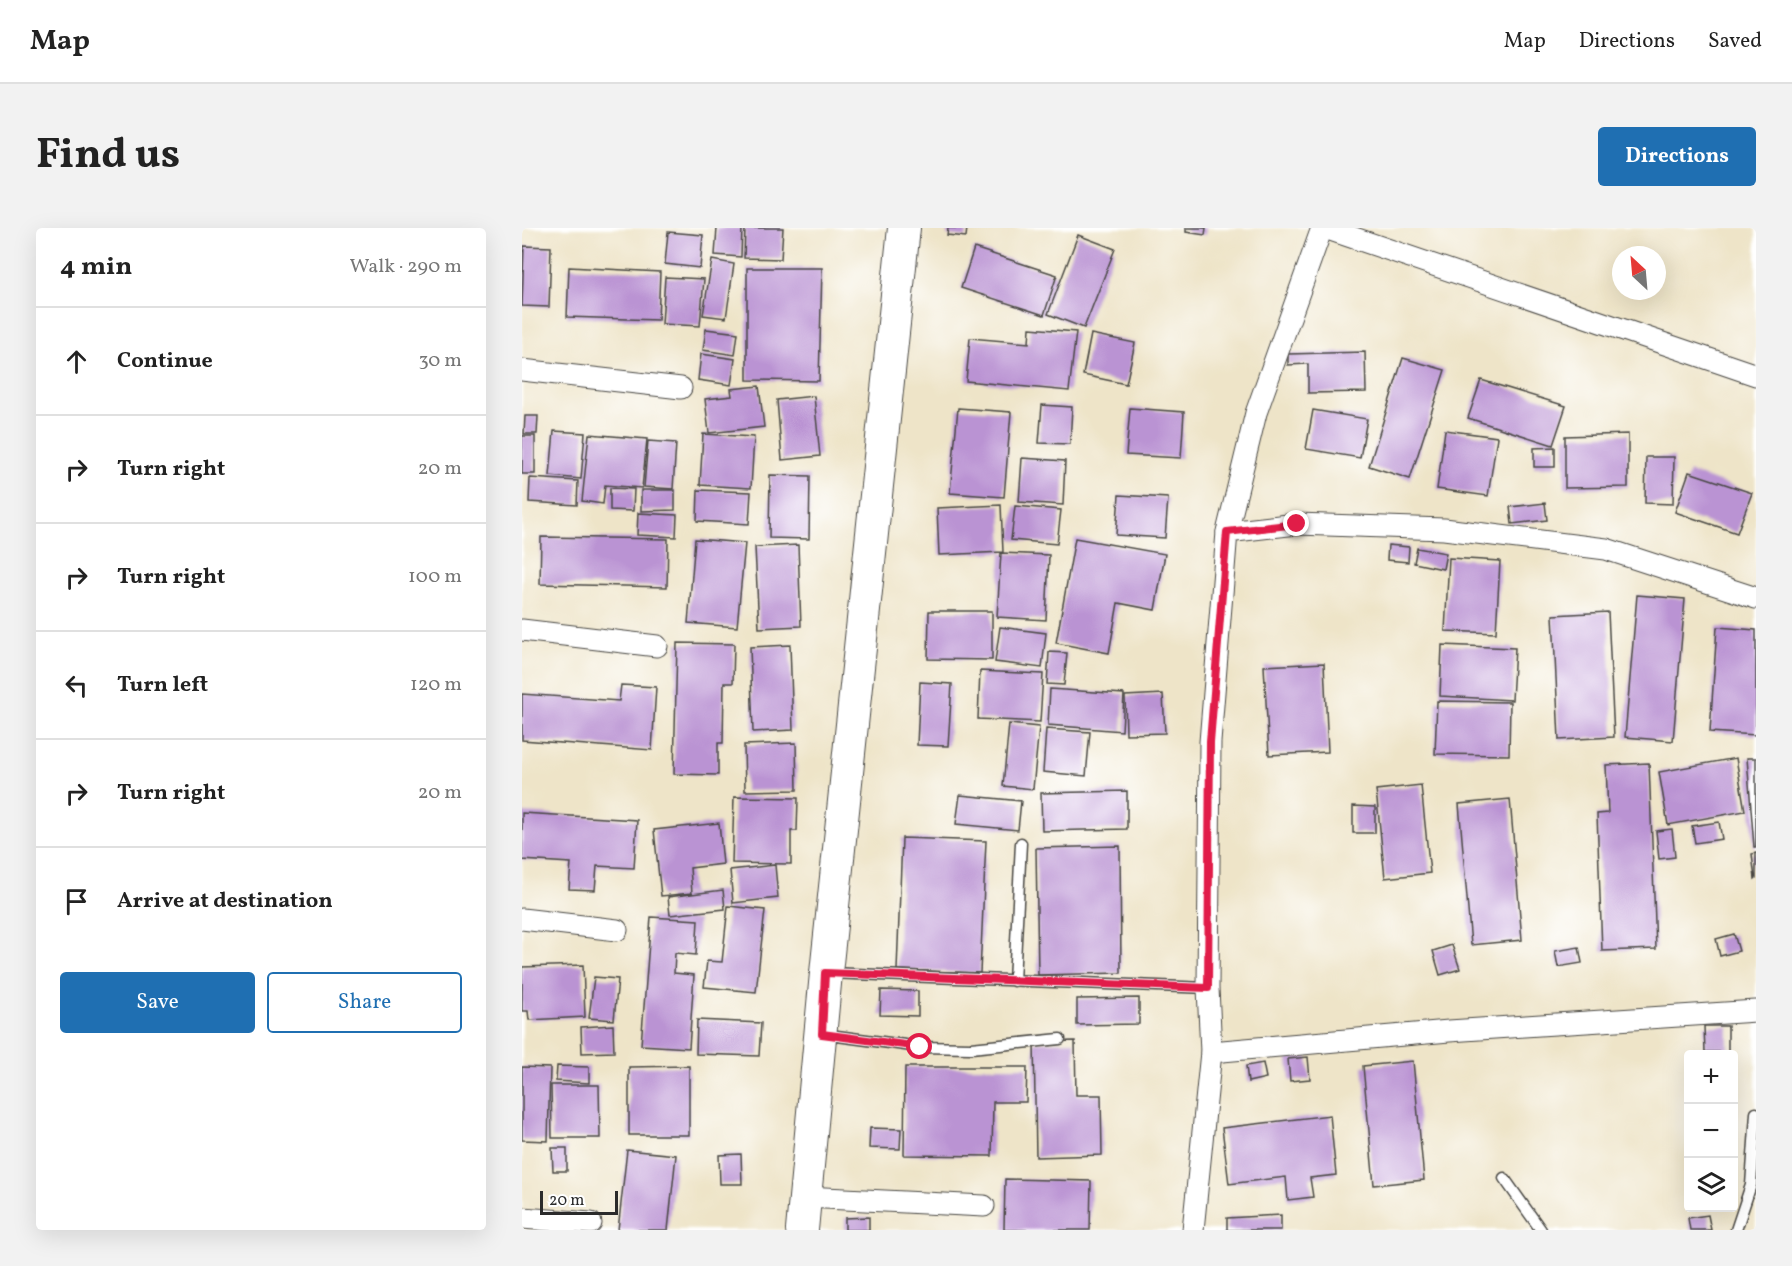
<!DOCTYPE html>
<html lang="en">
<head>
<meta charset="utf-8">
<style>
	body { margin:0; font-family:Vollkorn,serif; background:#f2f2f2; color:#222 }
	.controls { position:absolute; right:18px; bottom:18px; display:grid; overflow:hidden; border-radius:6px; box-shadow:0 6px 24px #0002 }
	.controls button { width:54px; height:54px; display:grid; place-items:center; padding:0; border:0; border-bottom:2px solid #e0e0e0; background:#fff; color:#222; font:30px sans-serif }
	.compass { position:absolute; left:1090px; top:18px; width:54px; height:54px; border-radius:50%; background:#fff; box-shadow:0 6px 24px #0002; rotate:334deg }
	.scale { position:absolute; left:18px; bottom:15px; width:78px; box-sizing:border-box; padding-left:6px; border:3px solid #2b2b2b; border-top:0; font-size:16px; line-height:21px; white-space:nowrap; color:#2b2b2b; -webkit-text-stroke:4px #fff; paint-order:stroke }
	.stop { position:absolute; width:18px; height:18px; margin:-14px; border:4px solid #e11d48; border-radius:50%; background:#fff }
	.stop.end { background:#e11d48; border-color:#fff; box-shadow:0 2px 6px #0008 }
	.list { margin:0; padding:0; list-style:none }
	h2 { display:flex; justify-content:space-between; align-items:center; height:78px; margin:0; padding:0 24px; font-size:26px }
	h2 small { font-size:20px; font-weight:400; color:#767676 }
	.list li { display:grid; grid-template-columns:39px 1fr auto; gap:18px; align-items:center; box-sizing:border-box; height:108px; padding:0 24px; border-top:2px solid #e0e0e0 }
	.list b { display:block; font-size:22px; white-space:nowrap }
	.list em { font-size:20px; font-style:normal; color:#767676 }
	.actions { display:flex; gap:12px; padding:18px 24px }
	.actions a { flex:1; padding:14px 0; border:2px solid #1f6fb2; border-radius:6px; text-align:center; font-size:21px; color:#1f6fb2 }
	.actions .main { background:#1f6fb2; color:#fff }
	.icon { flex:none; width:33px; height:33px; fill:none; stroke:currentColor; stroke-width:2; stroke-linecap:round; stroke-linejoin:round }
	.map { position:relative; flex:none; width:1234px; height:1002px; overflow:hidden; border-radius:6px }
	header { display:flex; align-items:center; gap:36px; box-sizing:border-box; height:84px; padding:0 30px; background:#fff; border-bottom:2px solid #e0e0e0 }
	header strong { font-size:28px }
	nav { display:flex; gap:33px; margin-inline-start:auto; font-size:21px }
	.intro { display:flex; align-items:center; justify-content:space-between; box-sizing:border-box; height:144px; padding:0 36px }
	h1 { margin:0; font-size:42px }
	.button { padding:15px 27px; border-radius:6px; background:#1f6fb2; color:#fff; font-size:21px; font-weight:700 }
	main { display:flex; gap:36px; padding:0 36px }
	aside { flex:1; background:#fff; border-radius:6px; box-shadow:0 6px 24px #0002 }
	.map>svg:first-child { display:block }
	.building { fill:#ba93d3 }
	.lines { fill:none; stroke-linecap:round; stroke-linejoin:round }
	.lane-casing { stroke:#484743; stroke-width:13 }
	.street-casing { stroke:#484743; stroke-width:23 }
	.secondary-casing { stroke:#484743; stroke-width:34 }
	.lane { stroke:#fff; stroke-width:10 }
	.street { stroke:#fff; stroke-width:21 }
	.secondary { stroke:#fff; stroke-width:32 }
	.route { stroke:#e11d48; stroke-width:8 }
</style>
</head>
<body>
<header>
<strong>Map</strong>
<nav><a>Map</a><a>Directions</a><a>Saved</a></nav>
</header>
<div class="intro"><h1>Find us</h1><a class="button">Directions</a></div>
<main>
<aside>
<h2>4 min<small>Walk · 290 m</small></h2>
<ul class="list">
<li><svg class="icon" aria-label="ahead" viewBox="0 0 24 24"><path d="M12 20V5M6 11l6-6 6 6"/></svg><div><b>Continue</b></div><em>30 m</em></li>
<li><svg class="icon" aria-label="right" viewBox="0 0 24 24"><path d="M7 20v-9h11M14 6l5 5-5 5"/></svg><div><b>Turn right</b></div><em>20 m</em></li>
<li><svg class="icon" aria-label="right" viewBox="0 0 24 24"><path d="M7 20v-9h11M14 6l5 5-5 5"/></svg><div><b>Turn right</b></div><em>100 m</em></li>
<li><svg class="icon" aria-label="left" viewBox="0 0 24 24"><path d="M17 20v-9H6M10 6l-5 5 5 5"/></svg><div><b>Turn left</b></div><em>120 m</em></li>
<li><svg class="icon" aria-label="right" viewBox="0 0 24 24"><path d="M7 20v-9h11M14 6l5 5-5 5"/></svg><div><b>Turn right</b></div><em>20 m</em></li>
<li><svg class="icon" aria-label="arrive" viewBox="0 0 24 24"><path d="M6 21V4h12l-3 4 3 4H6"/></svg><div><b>Arrive at destination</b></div></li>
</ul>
<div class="actions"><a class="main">Save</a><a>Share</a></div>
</aside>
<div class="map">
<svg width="1234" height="1002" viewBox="0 0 1234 1002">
	<rect width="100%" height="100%" fill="#fff"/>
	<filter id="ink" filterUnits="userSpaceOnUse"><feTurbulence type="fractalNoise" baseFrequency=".0167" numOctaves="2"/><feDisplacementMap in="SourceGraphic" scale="12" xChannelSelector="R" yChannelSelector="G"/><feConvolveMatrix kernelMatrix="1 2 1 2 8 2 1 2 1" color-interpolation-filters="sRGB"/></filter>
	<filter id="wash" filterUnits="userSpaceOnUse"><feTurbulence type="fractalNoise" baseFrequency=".008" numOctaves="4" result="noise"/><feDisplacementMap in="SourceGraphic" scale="24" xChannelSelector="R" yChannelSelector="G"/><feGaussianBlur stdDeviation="1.35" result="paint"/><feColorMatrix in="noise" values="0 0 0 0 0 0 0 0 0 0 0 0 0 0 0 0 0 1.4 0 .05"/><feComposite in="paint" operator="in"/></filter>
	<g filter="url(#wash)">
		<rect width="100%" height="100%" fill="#eee4c8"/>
		<g id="blocks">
			<g class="building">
				<polygon points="195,0 220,0 219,29 193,27"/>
				<polygon points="223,0 261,0 259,31 222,30"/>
				<polygon points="426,0 445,0 444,9 425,7"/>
				<polygon points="664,0 684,0 683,7 664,4"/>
				<polygon points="146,4 181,7 178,40 143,36"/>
				<polygon points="556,7 593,21 562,100 526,86"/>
				<polygon points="2,18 29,19 27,79 0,78"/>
				<polygon points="452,20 535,47 522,87 439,60"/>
				<polygon points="190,32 212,36 204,90 181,87"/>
				<polygon points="47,39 138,44 136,92 45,89"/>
				<polygon points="225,40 300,40 297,153 225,152"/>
				<polygon points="143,49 182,51 178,98 140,96"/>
				<polygon points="508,100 554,104 547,163 444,153 448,110 507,115"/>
				<polygon points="184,101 216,105 213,127 181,122"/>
				<polygon points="569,106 613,115 604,156 561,147"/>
				<polygon points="843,124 844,164 786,165 786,136 766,137 766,126"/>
				<polygon points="179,126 213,131 209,157 176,152"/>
				<polygon points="881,130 923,142 888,251 847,238"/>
				<polygon points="959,152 1044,178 1031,217 946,190"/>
				<polygon points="237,158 242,199 187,205 183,171 210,168 209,161"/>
				<polygon points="292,168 298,228 260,232 255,172"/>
				<polygon points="520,177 550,179 548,216 517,215"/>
				<polygon points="436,180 489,184 482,269 428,265"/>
				<polygon points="608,180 662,184 659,230 604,227"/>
				<polygon points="791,182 845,191 838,230 784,221"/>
				<polygon points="3,188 16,188 15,206 2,206"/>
				<polygon points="923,202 975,209 966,268 915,261"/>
				<polygon points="32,203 63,205 59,251 28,248"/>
				<polygon points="67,206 125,211 120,260 83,257 81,276 60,273"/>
				<polygon points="181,206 232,209 229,260 178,257"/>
				<polygon points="1106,206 1106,259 1043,260 1043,208"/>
				<rect x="0" y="208" width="13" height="38"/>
				<polygon points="126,213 154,215 151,261 122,259"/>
				<polygon points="1033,219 1033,239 1012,239 1012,220"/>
				<polygon points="1124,229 1152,229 1151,276 1123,275"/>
				<polygon points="500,230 543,233 541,277 497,274"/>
				<polygon points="1167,244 1230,265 1215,305 1153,284"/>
				<polygon points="248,247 288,248 287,311 247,310"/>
				<polygon points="8,250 56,253 55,277 7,274"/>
				<polygon points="88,260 112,261 111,283 88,282"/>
				<polygon points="119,262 153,262 153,282 119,283"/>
				<polygon points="176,262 229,264 227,296 175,293"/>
				<polygon points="597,267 646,270 643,310 594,307"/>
				<polygon points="1023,275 1025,292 990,296 988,279"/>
				<polygon points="479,277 481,324 417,327 415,280"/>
				<polygon points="493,278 539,282 535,316 489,312"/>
				<polygon points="116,285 155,287 154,309 115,307"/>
				<polygon points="19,309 146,311 145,359 18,356"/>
				<polygon points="553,310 643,326 633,382 596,375 587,425 534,415"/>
				<polygon points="173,311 223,315 215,399 166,395"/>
				<polygon points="276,317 279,398 237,400 233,319"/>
				<polygon points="866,317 887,319 886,334 865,332"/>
				<polygon points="895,320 924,325 921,341 892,335"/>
				<polygon points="479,325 527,327 524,392 475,389"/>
				<polygon points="927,330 978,333 974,405 923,403"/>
				<polygon points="1115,367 1163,371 1151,513 1103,509"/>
				<polygon points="407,383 470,383 470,432 406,431"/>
				<polygon points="1086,384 1092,509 1037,512 1031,387"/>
				<polygon points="478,399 524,405 520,440 473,434"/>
				<polygon points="1195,399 1234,402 1234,507 1188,504"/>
				<polygon points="155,415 212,416 211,455 202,455 201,515 196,515 196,547 152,546"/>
				<polygon points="268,417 271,502 231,504 228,419"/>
				<polygon points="920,417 993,420 990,472 918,468"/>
				<polygon points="527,424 545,425 542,457 525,456"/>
				<polygon points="802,435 806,524 747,527 742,438"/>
				<polygon points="458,443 521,446 518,494 456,491"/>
				<polygon points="398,454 430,456 426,518 395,517"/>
				<polygon points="99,457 134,459 130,522 0,512 0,466 97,473"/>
				<polygon points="528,461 602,466 600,503 526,497"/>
				<polygon points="641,466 643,505 604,506 603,468"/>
				<polygon points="915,473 988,474 987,527 913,526"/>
				<polygon points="487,496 517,499 511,561 481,558"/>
				<polygon points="524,501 568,504 564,548 521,544"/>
				<polygon points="274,515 275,562 223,563 222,517"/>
				<polygon points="1214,530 1223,583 1146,597 1137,544"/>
				<polygon points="1225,530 1234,530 1234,619 1232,619"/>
				<polygon points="1127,535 1134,721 1080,723 1075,586 1086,585 1084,537"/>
				<polygon points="899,557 908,645 863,650 854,562"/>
				<polygon points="605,563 605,601 520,603 519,565"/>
				<polygon points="438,567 499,573 496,602 434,596"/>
				<polygon points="212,569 276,570 275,603 269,603 269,636 210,635"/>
				<polygon points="988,571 1000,712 949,717 937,576"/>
				<polygon points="831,578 853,579 853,605 831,605"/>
				<polygon points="0,585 115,592 112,640 75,638 73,662 47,661 49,635 0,632"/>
				<polygon points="1197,594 1200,611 1173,615 1170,598"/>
				<polygon points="197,595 201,636 168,640 170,665 139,668 132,602"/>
				<polygon points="1150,601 1153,629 1137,631 1134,603"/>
				<polygon points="380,610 464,613 458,745 375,742"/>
				<polygon points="598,618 599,745 516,747 514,620"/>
				<polygon points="1234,625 1234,650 1233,651 1230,626"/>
				<polygon points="253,637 256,670 211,675 208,642"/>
				<polygon points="201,662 203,681 148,687 146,669"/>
				<polygon points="206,678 243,682 234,764 182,759 185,733 200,734"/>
				<polygon points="129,689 176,692 174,727 153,725 152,745 172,747 167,820 119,817"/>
				<polygon points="1212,706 1217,723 1198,728 1194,711"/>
				<polygon points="930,717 938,741 918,747 911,723"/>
				<polygon points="1057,719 1060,735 1036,739 1033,723"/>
				<polygon points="61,737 63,789 7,792 6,783 0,783 0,739"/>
				<polygon points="72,749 96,751 92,792 67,790"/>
				<polygon points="359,762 396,763 396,788 358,787"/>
				<polygon points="617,770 617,796 555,797 555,771"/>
				<polygon points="175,792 239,795 237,828 174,826"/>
				<polygon points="91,797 92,824 60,825 59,799"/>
				<polygon points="1182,798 1206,798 1206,824 1183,824"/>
				<polygon points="553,813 554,867 579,867 580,927 514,929 512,814"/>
				<polygon points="786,829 788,851 768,853 766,831"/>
				<polygon points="891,833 902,952 852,957 841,838"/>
				<polygon points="741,835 744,850 726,854 724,838"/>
				<polygon points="35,838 67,839 67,855 34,853"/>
				<polygon points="167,838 167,907 107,907 107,839"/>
				<polygon points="0,839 28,840 26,913 0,912"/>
				<polygon points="383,839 505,839 504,874 471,874 470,928 382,927"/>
				<polygon points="29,857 77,857 78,910 30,910"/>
				<polygon points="808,887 814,947 788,950 791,969 766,972 764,949 707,956 700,900"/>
				<polygon points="348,900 379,901 378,921 347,920"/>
				<polygon points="30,920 45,920 45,943 31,943"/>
				<polygon points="105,922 154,927 146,1002 96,1002"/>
				<polygon points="219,926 220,956 198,956 197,927"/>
				<polygon points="483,951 569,953 568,1002 482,1002"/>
				<polygon points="759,987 759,1002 705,1002 705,990"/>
				<polygon points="1186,987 1189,1002 1168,1002 1166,990"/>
				<polygon points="347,989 347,1002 323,1002 323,990"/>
			</g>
		</g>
	</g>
	<g filter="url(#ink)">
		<use href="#blocks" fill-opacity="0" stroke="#484743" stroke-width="1.5"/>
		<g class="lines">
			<defs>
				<g id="lane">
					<polyline points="307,745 686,760"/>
					<polyline points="492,753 499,615"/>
					<polyline points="300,806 398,819 449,820 538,811"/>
					<polyline points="982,950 1019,1002"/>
					<polyline points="1214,1002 1229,957 1234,885"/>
				</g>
				<g id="street">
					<polyline points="803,0 1234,147"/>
					<polyline points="0,142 159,160"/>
					<polyline points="705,304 734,185 800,0"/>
					<polyline points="0,402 135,418"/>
					<polyline points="0,691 95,702"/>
					<polyline points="689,824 927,803 1234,783"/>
					<polyline points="283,969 462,978"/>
					<polyline points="0,990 69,995"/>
					<polyline points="671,1002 689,824 686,760 688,514 705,304 775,296 922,301 1084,321 1234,370"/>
				</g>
				<polyline id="secondary" points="280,1002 304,745 382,0"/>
			</defs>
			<use href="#lane" class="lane-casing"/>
			<use href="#street" class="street-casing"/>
			<use href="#secondary" class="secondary-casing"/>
			<use href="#lane" class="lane"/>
			<use href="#street" class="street"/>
			<use href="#secondary" class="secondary"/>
		</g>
	</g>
	<g class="lines" filter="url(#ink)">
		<polyline class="route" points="398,819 300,806 303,745 686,760 688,514 705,304 775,296"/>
	</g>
</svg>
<div class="controls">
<button>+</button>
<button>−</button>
<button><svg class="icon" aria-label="layers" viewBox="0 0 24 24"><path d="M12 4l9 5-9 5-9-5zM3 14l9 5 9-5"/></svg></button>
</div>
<svg class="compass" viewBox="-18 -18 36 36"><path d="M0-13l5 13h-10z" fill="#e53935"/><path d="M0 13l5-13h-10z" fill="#767676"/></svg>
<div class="scale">20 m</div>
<div class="stop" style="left:398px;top:819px"></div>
<div class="stop end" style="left:775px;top:296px"></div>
</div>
</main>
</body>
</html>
